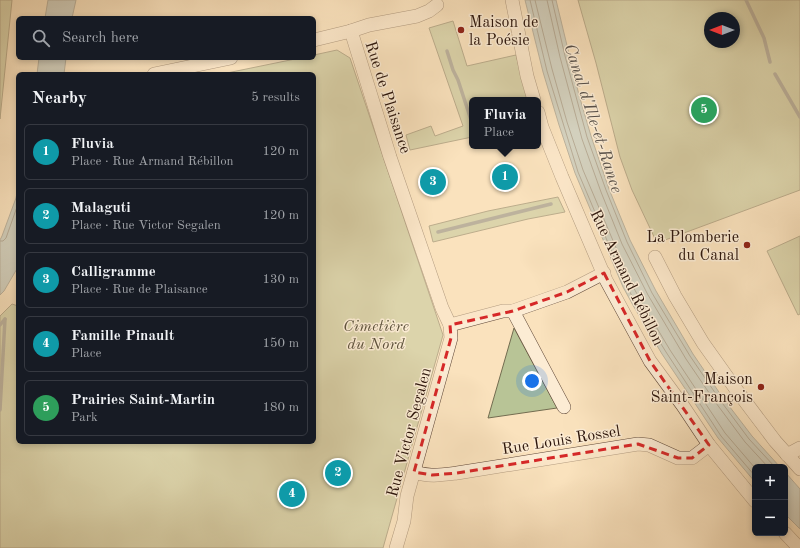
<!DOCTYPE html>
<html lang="en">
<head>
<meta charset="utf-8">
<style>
	body { margin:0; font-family:"Old Standard TT",serif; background:#242831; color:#f1f3f6 }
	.controls { position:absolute; right:12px; bottom:12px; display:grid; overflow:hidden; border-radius:6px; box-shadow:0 2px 6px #0003 }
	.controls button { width:36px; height:36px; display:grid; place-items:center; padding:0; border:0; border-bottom:1px solid #363941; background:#171b24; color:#f1f3f6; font:20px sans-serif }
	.compass { position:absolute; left:704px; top:12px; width:36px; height:36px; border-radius:50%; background:#171b24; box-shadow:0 2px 6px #0003; rotate:270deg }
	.you { position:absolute; left:532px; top:381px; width:14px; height:14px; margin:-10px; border:3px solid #fff; border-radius:50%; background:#1a73e8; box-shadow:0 0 0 6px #1a73e833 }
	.badge { display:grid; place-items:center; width:26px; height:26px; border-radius:50%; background:#c59692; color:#fff; font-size:13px; font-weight:700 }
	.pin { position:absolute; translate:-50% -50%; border:2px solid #fff; box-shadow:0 1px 4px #0006 }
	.popup { position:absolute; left:469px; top:97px; width:72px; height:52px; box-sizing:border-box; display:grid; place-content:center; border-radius:6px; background:#171b24; filter:drop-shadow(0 1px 3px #0005); font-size:13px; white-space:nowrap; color:#9ea1a6 }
	.popup b { font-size:15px; color:#f1f3f6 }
	.popup::after { content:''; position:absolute; left:50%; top:100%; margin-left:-8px; border:8px solid transparent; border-top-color:#171b24 }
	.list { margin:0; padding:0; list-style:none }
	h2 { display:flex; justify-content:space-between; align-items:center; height:52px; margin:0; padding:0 16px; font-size:17px }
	h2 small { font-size:13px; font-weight:400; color:#9ea1a6 }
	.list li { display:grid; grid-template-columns:26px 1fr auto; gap:12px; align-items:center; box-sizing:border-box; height:56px; margin:0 8px 8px; padding:0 8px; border:1px solid #363941; border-radius:6px }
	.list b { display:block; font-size:15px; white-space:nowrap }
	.list p { margin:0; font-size:13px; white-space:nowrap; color:#9ea1a6 }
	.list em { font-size:13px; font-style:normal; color:#9ea1a6 }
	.icon { flex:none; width:22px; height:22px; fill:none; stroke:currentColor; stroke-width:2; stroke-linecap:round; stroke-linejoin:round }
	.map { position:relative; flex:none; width:800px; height:548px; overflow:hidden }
	.search { position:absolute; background:#171b24; box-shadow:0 2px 6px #0003; left:16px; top:16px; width:300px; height:44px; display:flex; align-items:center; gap:10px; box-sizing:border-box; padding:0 14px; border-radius:6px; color:#9ea1a6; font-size:15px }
	.panel { position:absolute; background:#171b24; box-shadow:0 2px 6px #0003; left:16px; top:72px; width:300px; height:372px; border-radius:6px }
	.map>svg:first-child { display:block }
	.green { fill:#b8c496; stroke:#726c50; fill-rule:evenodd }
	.water { fill:#a4bbbc; stroke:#747975 }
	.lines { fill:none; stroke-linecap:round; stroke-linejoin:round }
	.shore { stroke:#686864; stroke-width:1 }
	.stream { stroke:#747975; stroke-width:3.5 }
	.minor-casing { stroke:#604838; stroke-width:14 }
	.minor { stroke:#fcecd4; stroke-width:13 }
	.marked { fill:none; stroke:#d62828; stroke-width:3; stroke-dasharray:8 5; stroke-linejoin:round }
	.poi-dot { fill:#8f2418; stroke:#fcecd4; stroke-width:1.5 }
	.labels { text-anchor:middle; stroke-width:3; stroke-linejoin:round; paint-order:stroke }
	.poi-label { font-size:16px; fill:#2c150b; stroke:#fcecd4; text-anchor:end }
	.street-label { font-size:16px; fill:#2c150b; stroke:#fcecd4 }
	.park-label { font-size:16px; font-style:italic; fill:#5d523c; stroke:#fcecd4 }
	.water-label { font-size:17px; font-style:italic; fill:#564f49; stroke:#fcecd4 }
</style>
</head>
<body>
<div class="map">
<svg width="800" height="548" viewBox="0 0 800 548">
	<rect width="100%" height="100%" fill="#fae2bd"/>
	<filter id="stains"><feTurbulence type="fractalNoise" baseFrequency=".005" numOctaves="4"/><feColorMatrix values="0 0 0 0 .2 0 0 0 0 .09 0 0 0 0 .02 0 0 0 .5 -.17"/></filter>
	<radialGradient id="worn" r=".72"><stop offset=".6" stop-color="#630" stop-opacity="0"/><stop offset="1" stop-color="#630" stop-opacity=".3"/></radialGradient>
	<g class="green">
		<polygon points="0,0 12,0 0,119"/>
		<path d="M578,0h222v190l-143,53 -25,-53 -12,-33 -24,-94zM710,18h24v24h-24z"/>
		<polygon points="453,21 467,66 516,55 528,100 472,100 472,137 410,150 406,135 431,126 435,136 463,126 429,28"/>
		<polygon points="337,50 350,58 443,335 383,548 0,548 0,316 12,304 18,306 18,442 314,442 314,74 222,74 300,58 314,58 314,55"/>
		<polygon points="558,197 565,212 528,219 433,242 429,226 488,211"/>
		<polygon points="800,236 800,314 798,315 767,251"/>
		<polygon points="514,328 557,408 488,418"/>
	</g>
	<g class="water">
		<polygon points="48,0 76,0 72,18 45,18"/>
		<polygon points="525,0 556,0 579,95 591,136 609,189 630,240 656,291 693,354 723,398 752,436 780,467 755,467 755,482 718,438 662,354 634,307 623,287 575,173 559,125 543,72"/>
		<polygon points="39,58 66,58 64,74 37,74"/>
		<polygon points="18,187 18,267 4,291 0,295 0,240 2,236 16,198"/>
		<polygon points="785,472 800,489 800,529 785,514"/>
	</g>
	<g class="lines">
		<g class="shore">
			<polyline points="530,0 547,71 563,123 578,172 626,285 637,305 666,352 721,436 755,476"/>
			<polyline points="535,0 552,69 567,122 583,170 631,283 642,303 670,350 725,433 755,468"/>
			<polyline points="547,0 560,57 582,139 601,192 622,244 648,295 686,359 716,403 745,442 768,467"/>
			<polyline points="552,0 565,56 587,137 606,190 627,242 652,293 690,356 720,400 749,439 775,467"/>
			<polyline points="0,241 3,241 6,238 18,204"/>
		</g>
		<g class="stream">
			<polyline points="746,0 764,38 770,62"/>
			<polyline points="447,51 453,70 458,80 472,123"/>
			<polyline points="775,74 800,117"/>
			<polyline points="522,99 522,100"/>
			<polyline points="438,232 551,204"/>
			<polyline points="0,325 5,319"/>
			<polyline points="0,410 5,319"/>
		</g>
		<defs>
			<g id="minor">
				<polyline points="512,0 527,76 534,100"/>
				<polyline points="351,31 369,25 417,16 429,11 437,5"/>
				<polyline points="314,40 351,31 390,157 442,308 450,325 503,311 513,311 567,292 604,273"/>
				<polyline points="154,74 231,58"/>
				<polyline points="538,112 542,127 562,177 606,280 650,361 683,406 709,445 755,501"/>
				<polyline points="655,257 675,296 703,343 735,388 775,441 800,469"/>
				<polyline points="513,311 564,407"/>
				<polyline points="787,455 800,448"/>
				<path d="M414,472c15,5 27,3 43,1l181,-29 11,1 29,13h14l17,-13"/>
				<polyline points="785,533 799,548"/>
				<polyline points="396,548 404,521 407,496 451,338 450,325"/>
			</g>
		</defs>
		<use href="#minor" class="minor-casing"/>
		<use href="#minor" class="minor"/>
	</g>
	<path d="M0 0H800V548H0ZM604,273l46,88 59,84 -17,13h-14l-40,-14 -181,29 -25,2 -18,-3 37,-134 -1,-13 63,-14 54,-19z" fill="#fae2bd" fill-opacity=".55" fill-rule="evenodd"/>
	<path class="marked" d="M604,273l46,88 59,84 -17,13h-14l-40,-14 -181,29 -25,2 -18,-3 37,-134 -1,-13 63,-14 54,-19z"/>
	<g class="poi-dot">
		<circle cx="461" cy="30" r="4"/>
		<circle cx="747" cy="245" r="4"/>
		<circle cx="761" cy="387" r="4"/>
	</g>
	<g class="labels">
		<g class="poi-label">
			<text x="469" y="27" text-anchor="start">Maison de<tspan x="469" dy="18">la Poésie</tspan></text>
			<text x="739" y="242">La Plomberie<tspan x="739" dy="18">du Canal</tspan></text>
			<text x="753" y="384">Maison<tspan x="753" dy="18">Saint-François</tspan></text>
		</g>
		<g class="street-label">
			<text transform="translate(389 97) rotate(72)" y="6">Rue de Plaisance</text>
			<text transform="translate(628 277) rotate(64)" y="6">Rue Armand Rébillon</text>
			<text transform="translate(408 432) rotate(-75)" y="6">Rue Victor Segalen</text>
			<text transform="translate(561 439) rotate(-9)" y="6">Rue Louis Rossel</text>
		</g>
		<g class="park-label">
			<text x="376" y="331">Cimetière<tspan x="376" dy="18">du Nord</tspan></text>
		</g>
		<g class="water-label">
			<text transform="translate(594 118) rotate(72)" y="6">Canal d'Ille-et-Rance</text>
		</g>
	</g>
	<rect width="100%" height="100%" filter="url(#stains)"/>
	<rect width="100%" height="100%" fill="url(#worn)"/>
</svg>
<div class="controls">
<button>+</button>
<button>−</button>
</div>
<svg class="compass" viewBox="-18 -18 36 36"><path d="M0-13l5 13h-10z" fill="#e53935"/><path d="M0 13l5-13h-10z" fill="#9ea1a6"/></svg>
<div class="you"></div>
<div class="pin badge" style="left:505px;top:177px;background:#0f9aa8">1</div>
<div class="popup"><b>Fluvia</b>Place</div>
<div class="pin badge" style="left:338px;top:473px;background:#0f9aa8">2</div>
<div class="pin badge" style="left:433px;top:182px;background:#0f9aa8">3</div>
<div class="pin badge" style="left:292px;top:494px;background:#0f9aa8">4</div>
<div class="pin badge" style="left:704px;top:110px;background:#2e9e5b">5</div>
<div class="search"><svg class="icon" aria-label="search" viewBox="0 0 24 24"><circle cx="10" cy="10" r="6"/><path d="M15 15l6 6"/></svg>Search here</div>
<section class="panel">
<h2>Nearby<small>5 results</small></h2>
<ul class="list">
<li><span class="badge" style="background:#0f9aa8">1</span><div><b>Fluvia</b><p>Place · Rue Armand Rébillon</p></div><em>120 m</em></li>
<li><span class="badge" style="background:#0f9aa8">2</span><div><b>Malaguti</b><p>Place · Rue Victor Segalen</p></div><em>120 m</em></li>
<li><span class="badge" style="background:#0f9aa8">3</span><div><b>Calligramme</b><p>Place · Rue de Plaisance</p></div><em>130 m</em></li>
<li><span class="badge" style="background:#0f9aa8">4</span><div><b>Famille Pinault</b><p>Place</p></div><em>150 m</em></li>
<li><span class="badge" style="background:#2e9e5b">5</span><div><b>Prairies Saint-Martin</b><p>Park</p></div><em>180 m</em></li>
</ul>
</section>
</div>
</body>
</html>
